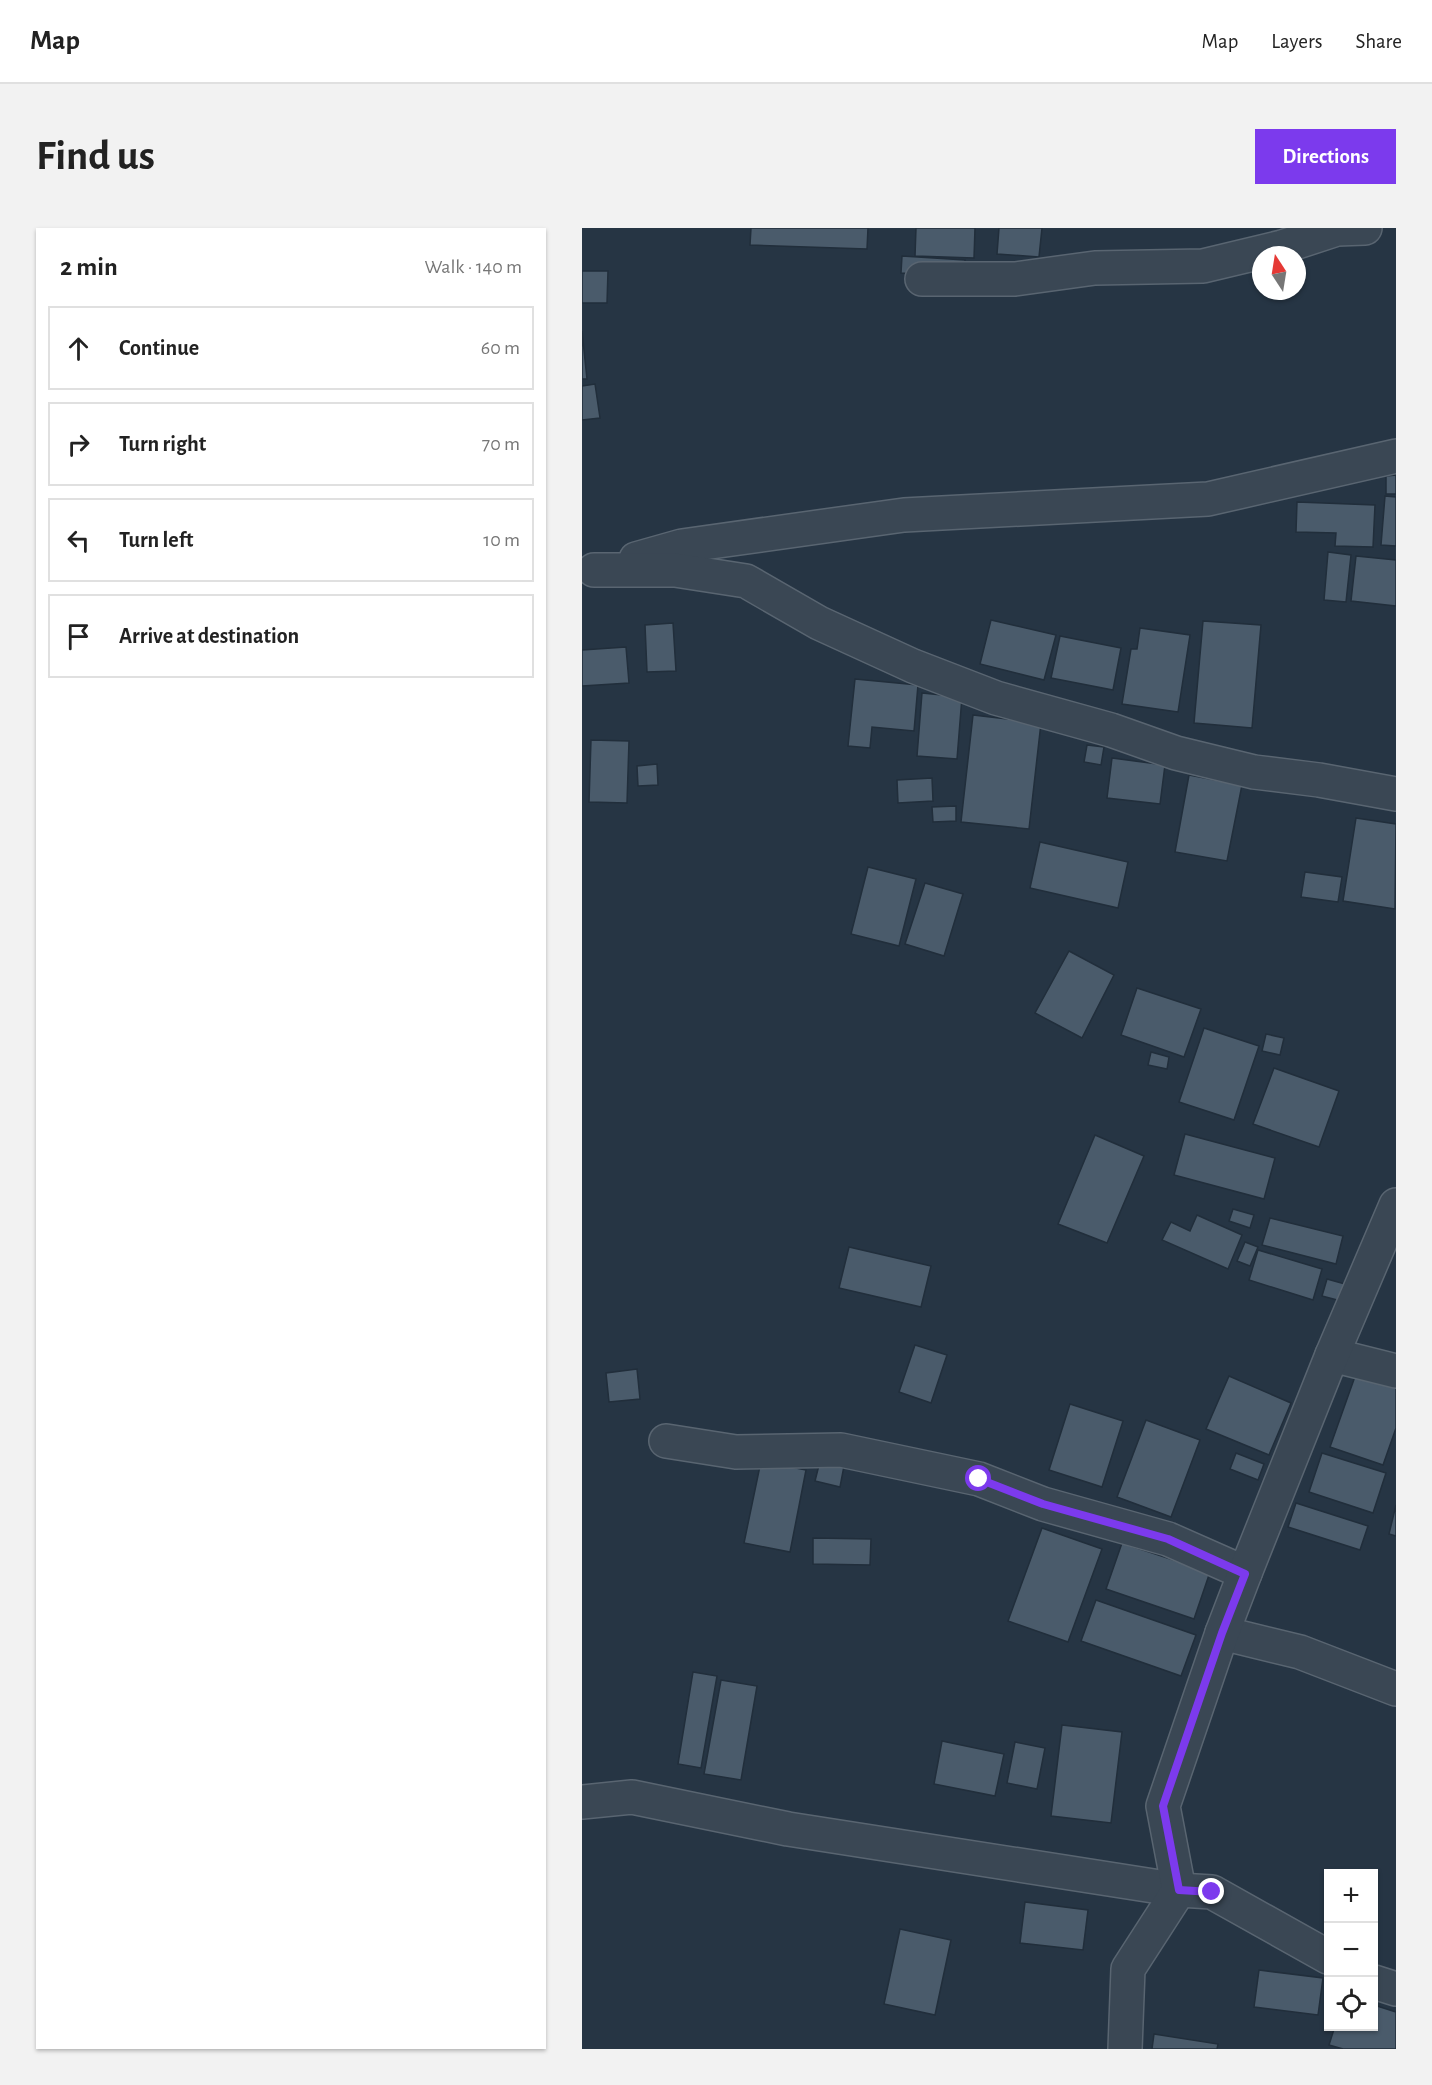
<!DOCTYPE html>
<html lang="en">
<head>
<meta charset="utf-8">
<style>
	body { margin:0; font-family:"Alegreya Sans",sans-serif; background:#f2f2f2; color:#222 }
	.controls { position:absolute; right:18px; bottom:18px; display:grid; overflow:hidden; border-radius:0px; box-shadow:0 2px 4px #0004 }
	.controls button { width:54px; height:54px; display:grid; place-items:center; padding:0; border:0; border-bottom:2px solid #e0e0e0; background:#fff; color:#222; font:30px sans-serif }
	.compass { position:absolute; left:670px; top:18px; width:54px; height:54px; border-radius:50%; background:#fff; box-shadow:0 2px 4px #0004; rotate:348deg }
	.stop { position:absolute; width:18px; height:18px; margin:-14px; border:4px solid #7c3aed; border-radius:50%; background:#fff }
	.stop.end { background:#7c3aed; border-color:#fff; box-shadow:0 2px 6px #0008 }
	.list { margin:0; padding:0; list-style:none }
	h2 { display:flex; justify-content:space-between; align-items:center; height:78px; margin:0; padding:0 24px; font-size:26px }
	h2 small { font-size:20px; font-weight:400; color:#767676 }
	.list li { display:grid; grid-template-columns:39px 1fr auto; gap:18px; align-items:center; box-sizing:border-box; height:84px; margin:0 12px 12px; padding:0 12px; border:2px solid #e0e0e0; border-radius:0px }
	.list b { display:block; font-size:22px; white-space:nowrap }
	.list em { font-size:20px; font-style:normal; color:#767676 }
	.icon { flex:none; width:33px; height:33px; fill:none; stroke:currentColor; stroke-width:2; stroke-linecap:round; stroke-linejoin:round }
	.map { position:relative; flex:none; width:814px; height:1821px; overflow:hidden; border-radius:0px }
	header { display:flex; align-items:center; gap:36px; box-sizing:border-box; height:84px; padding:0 30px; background:#fff; border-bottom:2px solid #e0e0e0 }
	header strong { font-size:28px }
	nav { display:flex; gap:33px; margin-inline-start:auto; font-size:21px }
	.intro { display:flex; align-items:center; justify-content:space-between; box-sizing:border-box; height:144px; padding:0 36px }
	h1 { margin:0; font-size:42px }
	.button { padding:15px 27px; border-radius:0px; background:#7c3aed; color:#fff; font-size:21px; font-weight:700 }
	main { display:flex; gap:36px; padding:0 36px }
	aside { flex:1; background:#fff; border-radius:0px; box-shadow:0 2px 4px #0004 }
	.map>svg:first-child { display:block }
	.building { fill:#4a5b6b; stroke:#212e3b; stroke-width:1.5 }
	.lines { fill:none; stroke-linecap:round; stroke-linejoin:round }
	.street-casing { stroke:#596571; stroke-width:36 }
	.street { stroke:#3a4754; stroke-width:33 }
	.route { stroke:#7c3aed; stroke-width:8 }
</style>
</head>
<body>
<header>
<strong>Map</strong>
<nav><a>Map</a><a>Layers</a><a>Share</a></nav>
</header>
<div class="intro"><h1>Find us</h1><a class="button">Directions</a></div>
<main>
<aside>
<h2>2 min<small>Walk · 140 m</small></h2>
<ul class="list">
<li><svg class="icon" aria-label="ahead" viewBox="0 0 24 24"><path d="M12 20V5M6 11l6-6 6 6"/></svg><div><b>Continue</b></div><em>60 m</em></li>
<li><svg class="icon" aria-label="right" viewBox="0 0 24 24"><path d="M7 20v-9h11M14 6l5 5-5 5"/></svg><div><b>Turn right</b></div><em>70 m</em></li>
<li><svg class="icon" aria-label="left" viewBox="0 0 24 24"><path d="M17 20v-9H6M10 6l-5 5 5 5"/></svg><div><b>Turn left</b></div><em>10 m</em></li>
<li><svg class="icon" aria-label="arrive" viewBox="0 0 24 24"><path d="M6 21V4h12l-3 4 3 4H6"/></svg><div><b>Arrive at destination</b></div></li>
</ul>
</aside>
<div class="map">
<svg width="814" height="1821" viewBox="0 0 814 1821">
	<rect width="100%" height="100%" fill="#263544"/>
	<g class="building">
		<polygon points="169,0 286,0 285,21 168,17"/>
		<polygon points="334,0 393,0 392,30 333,28"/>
		<polygon points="417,0 460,0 457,29 415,26"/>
		<polygon points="320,28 383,32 382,49 319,45"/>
		<polygon points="0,43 26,43 25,75 0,75"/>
		<polygon points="0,103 5,151 0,151"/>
		<polygon points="13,156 18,190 0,192 0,158"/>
		<polygon points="814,247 814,266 804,266 804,248"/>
		<polygon points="803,268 814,269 814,318 799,317"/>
		<polygon points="715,274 793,277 791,319 753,318 754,305 714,304"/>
		<polygon points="746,324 769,327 764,374 742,372"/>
		<polygon points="774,328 814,332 814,378 769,373"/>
		<polygon points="409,392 474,407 462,452 398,436"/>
		<polygon points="621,393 679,397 670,500 612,495"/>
		<polygon points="91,395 94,443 65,444 63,397"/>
		<polygon points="558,400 608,407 596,484 540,476 549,421 555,421"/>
		<polygon points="478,408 539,420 531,462 469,450"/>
		<polygon points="44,419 47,455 0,458 0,422"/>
		<polygon points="273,451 336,457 332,503 290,499 288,520 266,518"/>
		<polygon points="340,465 380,469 375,531 335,528"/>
		<polygon points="391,487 459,495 447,601 379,594"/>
		<polygon points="9,512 47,513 45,575 7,574"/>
		<polygon points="505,517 522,519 519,537 502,534"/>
		<polygon points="530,530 583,537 578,576 525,570"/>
		<polygon points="75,536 76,557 56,558 55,538"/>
		<polygon points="607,547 660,557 645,633 593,624"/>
		<polygon points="350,550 351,573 316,575 315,552"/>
		<polygon points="374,578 374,593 351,594 350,579"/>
		<polygon points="774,590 814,596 813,681 761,673"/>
		<polygon points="458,614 546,634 536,680 448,660"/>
		<polygon points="286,639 334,651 317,718 269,706"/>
		<polygon points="723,644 760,649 756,674 719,669"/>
		<polygon points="343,655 381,666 362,728 323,716"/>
		<polygon points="487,723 532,747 500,810 453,785"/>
		<polygon points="555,760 619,781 602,829 539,807"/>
		<polygon points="622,800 677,818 652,892 597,874"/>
		<polygon points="684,806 702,810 698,827 680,823"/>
		<polygon points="569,824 587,829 585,841 566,837"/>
		<polygon points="692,840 757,863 737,919 671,896"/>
		<polygon points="603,906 693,930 682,971 592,947"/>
		<polygon points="513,907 562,928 525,1015 476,996"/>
		<polygon points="651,981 672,987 668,1000 647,993"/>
		<polygon points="615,987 660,1007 646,1041 580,1012 589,994 608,1003"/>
		<polygon points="688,990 761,1008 754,1036 680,1017"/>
		<polygon points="663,1014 676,1019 668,1038 655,1033"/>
		<polygon points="267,1019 349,1038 339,1079 257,1060"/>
		<polygon points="676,1022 740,1041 731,1072 667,1052"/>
		<polygon points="745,1051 763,1056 759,1073 740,1068"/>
		<polygon points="333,1117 365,1127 349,1175 317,1164"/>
		<polygon points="776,1140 814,1153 814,1200 801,1237 748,1219"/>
		<polygon points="55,1141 58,1171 27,1174 24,1145"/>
		<polygon points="647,1148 709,1175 687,1227 624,1201"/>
		<polygon points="488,1176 541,1193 520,1259 467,1242"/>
		<polygon points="564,1192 618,1212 589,1289 535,1269"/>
		<polygon points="654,1225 682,1236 676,1252 648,1241"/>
		<polygon points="740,1225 804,1245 791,1285 727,1264"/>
		<polygon points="179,1233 224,1242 208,1324 162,1315"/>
		<polygon points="238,1233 262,1238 258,1259 233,1253"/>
		<polygon points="714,1275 786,1298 778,1322 706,1299"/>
		<polygon points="814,1277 814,1308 807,1306"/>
		<polygon points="460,1300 520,1321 486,1414 426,1393"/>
		<polygon points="231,1310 289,1311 288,1337 231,1336"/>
		<polygon points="540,1315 628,1344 612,1391 524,1361"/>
		<polygon points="514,1372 614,1407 599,1448 499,1413"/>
		<polygon points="111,1444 135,1448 119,1540 96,1536"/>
		<polygon points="139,1452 175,1458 159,1552 122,1546"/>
		<polygon points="480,1497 540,1504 529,1595 469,1588"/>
		<polygon points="360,1513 422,1526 413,1568 352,1556"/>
		<polygon points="433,1514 463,1520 455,1561 425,1555"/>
		<polygon points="443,1674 506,1682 501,1722 438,1715"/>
		<polygon points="318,1701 369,1712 353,1787 302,1776"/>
		<polygon points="677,1742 741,1750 736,1787 672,1779"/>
		<polygon points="792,1777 814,1784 814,1821 761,1821 747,1817 753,1798 792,1798"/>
		<polygon points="572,1806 636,1816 635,1821 570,1821"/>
	</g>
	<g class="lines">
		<defs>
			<g id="street">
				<polyline points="340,51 433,51 513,40 621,38 700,19 755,1 783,0"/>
				<polyline points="54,331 100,318 322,287 626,271 814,228"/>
				<polyline points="12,342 93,342 164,353 237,395 331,438 414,470 529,502 594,525 672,544 737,552 814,566"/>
				<polyline points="750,1127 814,1143"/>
				<polyline points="84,1213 154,1224 259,1222 397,1251 461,1276 586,1311 663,1345"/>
				<polyline points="640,1405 718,1424 814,1461"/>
				<polyline points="0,1574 50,1569 206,1601 597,1662 630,1664 746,1729"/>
				<polyline points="792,1754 814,1761"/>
				<polyline points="543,1821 546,1741 597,1662 581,1578 640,1405 663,1345 750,1127 814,977"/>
			</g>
		</defs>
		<use href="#street" class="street-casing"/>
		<use href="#street" class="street"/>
	</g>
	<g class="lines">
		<polyline class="route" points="397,1251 461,1276 586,1311 663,1346 640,1405 581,1578 597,1662 630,1664"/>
	</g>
</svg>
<div class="controls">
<button>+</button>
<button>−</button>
<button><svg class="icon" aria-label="locate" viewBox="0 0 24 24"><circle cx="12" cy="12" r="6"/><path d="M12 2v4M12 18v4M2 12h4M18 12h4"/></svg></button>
</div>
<svg class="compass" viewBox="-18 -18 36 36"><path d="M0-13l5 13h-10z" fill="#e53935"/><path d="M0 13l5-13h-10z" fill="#767676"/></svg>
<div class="stop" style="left:397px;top:1251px"></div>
<div class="stop end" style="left:630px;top:1664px"></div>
</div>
</main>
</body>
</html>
